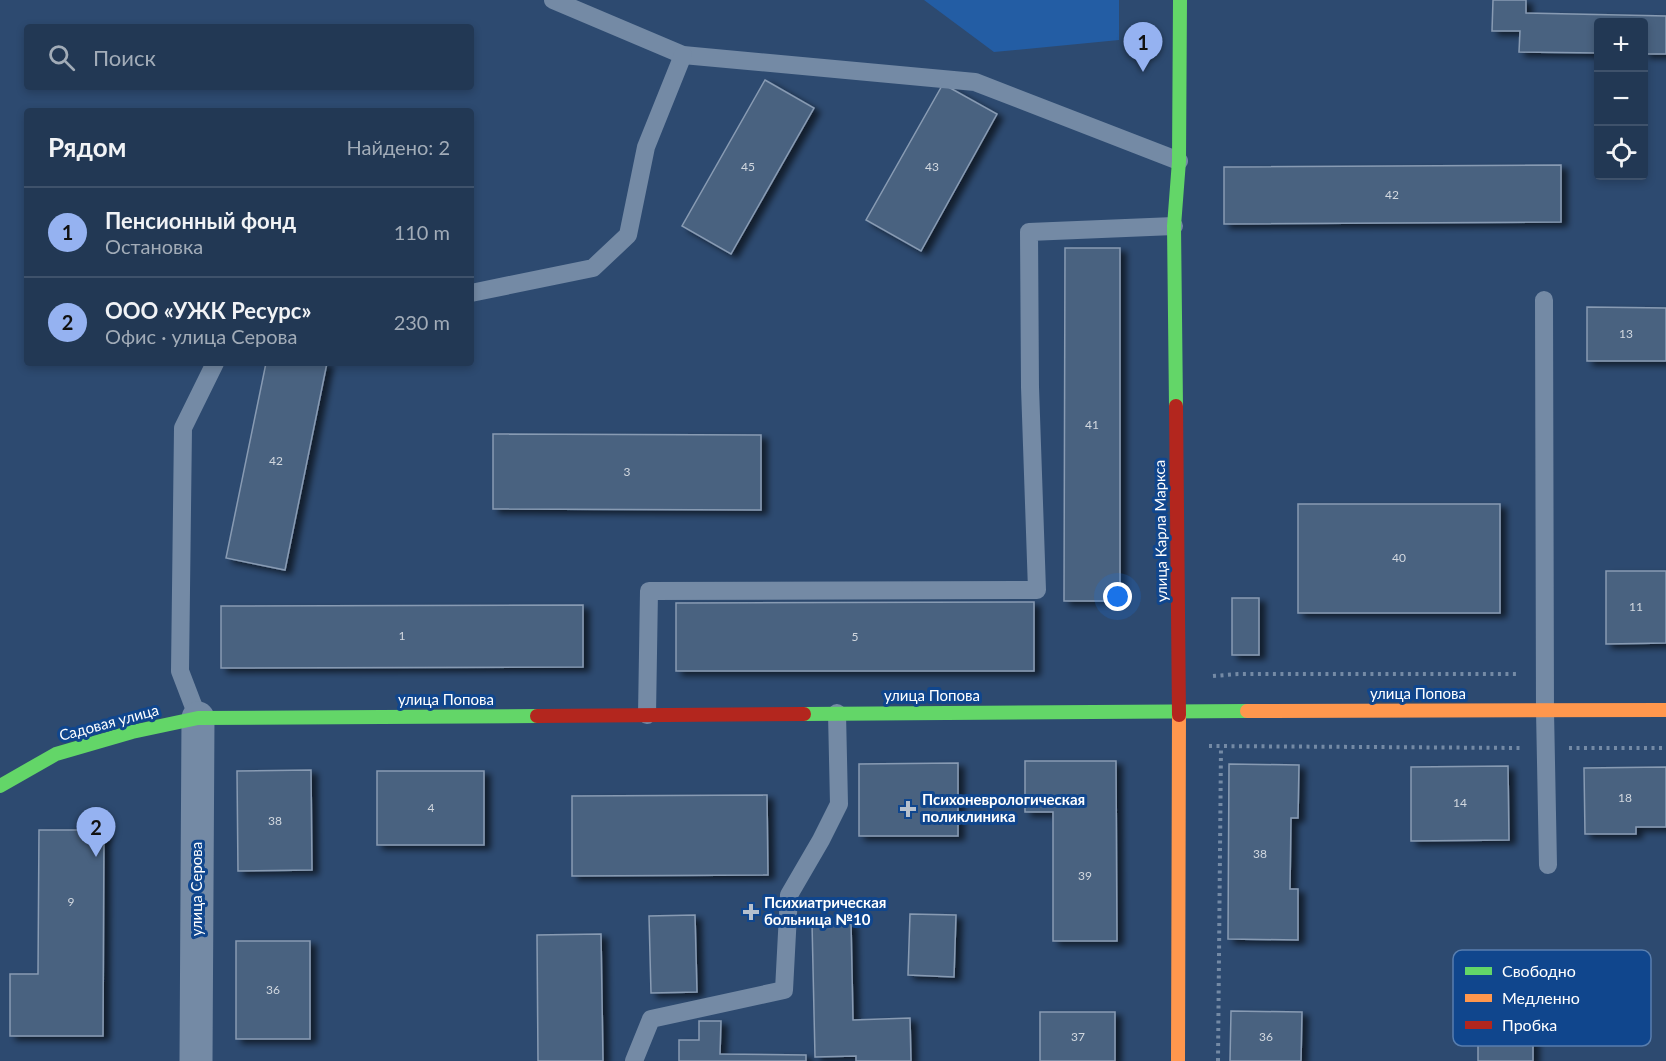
<!DOCTYPE html>
<html lang="ru">
<head>
<meta charset="utf-8">
<style>
	body { margin:0; font-family:Lato,sans-serif; background:#2e435e; color:#f1f3f6 }
	.controls { position:absolute; right:18px; top:18px; display:grid; overflow:hidden; border-radius:6px; box-shadow:0 3px 9px #0003 }
	.controls button { width:54px; height:54px; display:grid; place-items:center; padding:0; border:0; border-bottom:2px solid #3f526b; background:#223854; color:#f1f3f6; font:30px sans-serif }
	.you { position:absolute; left:1118px; top:597px; width:21px; height:21px; margin:-15px; border:4px solid #fff; border-radius:50%; background:#1a73e8; box-shadow:0 0 0 9px #1a73e833 }
	.badge { display:grid; place-items:center; width:39px; height:39px; border-radius:50%; background:#95b2f1; color:#111; font-size:20px; font-weight:700 }
	.pin { position:absolute; translate:-50% -50px; filter:drop-shadow(0 2px 3px #0008) }
	.pin::after { content:''; position:absolute; top:32px; width:21px; height:18px; background:inherit; clip-path:polygon(0 0,100% 0,50% 100%) }
	.list { margin:0; padding:0; list-style:none }
	h2 { display:flex; justify-content:space-between; align-items:center; height:78px; margin:0; padding:0 24px; font-size:26px }
	h2 small { font-size:20px; font-weight:400; color:#a2acb8 }
	.list li { display:grid; grid-template-columns:39px 1fr auto; gap:18px; align-items:center; box-sizing:border-box; height:90px; padding:0 24px; border-top:2px solid #3f526b }
	.list b { display:block; font-size:22px; white-space:nowrap }
	.list p { margin:0; font-size:20px; white-space:nowrap; color:#a2acb8 }
	.list em { font-size:20px; font-style:normal; color:#a2acb8 }
	.icon { flex:none; width:33px; height:33px; fill:none; stroke:currentColor; stroke-width:2; stroke-linecap:round; stroke-linejoin:round }
	.map { position:relative; flex:none; width:1666px; height:1061px; overflow:hidden }
	.search { position:absolute; background:#223854; box-shadow:0 3px 9px #0003; left:24px; top:24px; width:450px; height:66px; display:flex; align-items:center; gap:15px; box-sizing:border-box; padding:0 21px; border-radius:6px; color:#a2acb8; font-size:22px }
	.panel { position:absolute; background:#223854; box-shadow:0 3px 9px #0003; left:24px; top:108px; width:450px; height:258px; border-radius:6px }
	.map>svg:first-child { display:block }
	.grass { fill:#235da4 }
	.building { fill:#4a6280; stroke:#889bb3; stroke-width:1.5; filter:url(#shadow) }
	.lines { fill:none; stroke-linecap:round; stroke-linejoin:round }
	.path { stroke:#748aa5; stroke-width:4; stroke-dasharray:3 4.5; stroke-linecap:butt }
	.lane { stroke:#748aa5; stroke-width:18 }
	.street { stroke:#748aa5; stroke-width:33 }
	.fast { stroke:#63d668; stroke-width:14 }
	.slow { stroke:#ff974d; stroke-width:14 }
	.jam { stroke:#b3261e; stroke-width:14 }
	.poi-dot { fill:#b6c0cd; stroke:#10468d; stroke-width:2 }
	.labels { text-anchor:middle; stroke-width:6; stroke-linejoin:round; paint-order:stroke }
	.number-label { font-size:12px; fill:#d2d8df }
	.street-label { font-size:15px; fill:#fff; stroke:#10468d }
	.poi-label { font-size:15px; font-weight:bold; fill:#fff; stroke:#10468d; text-anchor:start }
	.key { fill:#10468d; stroke:#587eaf; stroke-width:1.5 }
	.key-label { font-size:16px; fill:#fff }
</style>
</head>
<body>
<div class="map">
<svg width="1666" height="1061" viewBox="0 0 1666 1061">
	<defs>
		<filter id="shadow"><feDropShadow dx="6" dy="4" stdDeviation="3" flood-color="#0009"/></filter>
	</defs>
	<rect width="100%" height="100%" fill="#2d4a70"/>
	<polygon class="grass" points="924,0 1119,0 1119,40 994,52"/>
	<g class="building">
		<polygon points="1493,0 1526,0 1526,13 1666,16 1666,54 1644,54 1644,22 1598,22 1598,53 1519,52 1520,31 1492,31"/>
		<polygon points="765,80 814,108 731,254 682,226"/>
		<polygon points="943,84 997,114 921,251 866,220"/>
		<polygon points="1561,165 1561,222 1224,224 1224,167"/>
		<polygon points="1065,248 1120,248 1120,601 1064,601"/>
		<polygon points="1587,307 1666,308 1666,361 1587,361"/>
		<polygon points="266,363 327,363 285,570 226,558"/>
		<polygon points="493,434 761,435 761,510 493,509"/>
		<rect x="1298" y="504" width="202" height="109"/>
		<polygon points="1606,571 1666,571 1666,643 1606,644"/>
		<rect x="1232" y="598" width="27" height="57"/>
		<polygon points="1034,602 1034,671 676,671 676,603"/>
		<polygon points="583,605 583,667 221,668 221,606"/>
		<polygon points="1025,761 1116,761 1117,941 1053,941 1053,812 1025,812"/>
		<polygon points="958,763 958,836 859,836 859,764"/>
		<polygon points="1229,764 1299,765 1298,818 1291,818 1290,889 1298,889 1298,940 1228,939"/>
		<polygon points="1508,766 1509,840 1411,841 1411,767"/>
		<polygon points="1666,767 1666,827 1636,827 1636,834 1585,834 1584,768"/>
		<polygon points="311,770 312,870 238,871 237,771"/>
		<rect x="377" y="771" width="107" height="74"/>
		<polygon points="767,795 768,875 572,876 572,796"/>
		<polygon points="39,830 104,830 103,1036 10,1036 10,974 38,974"/>
		<polygon points="910,914 956,915 954,977 908,975"/>
		<polygon points="695,915 697,992 651,993 649,916"/>
		<polygon points="851,922 853,1020 910,1018 911,1061 856,1061 856,1056 815,1057 812,923"/>
		<polygon points="601,934 603,1061 538,1061 537,935"/>
		<rect x="236" y="941" width="74" height="98"/>
		<polygon points="1231,1011 1302,1012 1301,1061 1230,1061"/>
		<rect x="1040" y="1012" width="75" height="49"/>
		<polygon points="699,1021 721,1021 720,1054 806,1055 806,1061 679,1061 679,1040 699,1040"/>
		<rect x="1478" y="1028" width="55" height="33"/>
	</g>
	<g class="lines">
		<g class="path">
			<polyline points="1213,676 1238,674 1520,674"/>
			<polyline points="1209,746 1522,748"/>
			<polyline points="1569,748 1666,748"/>
			<polyline points="1218,1061 1221,747"/>
		</g>
		<g class="lane">
			<polyline points="553,0 683,55 975,82 1179,161"/>
			<polyline points="471,293 593,268 628,235 646,147 683,55"/>
			<polyline points="1544,300 1545,711 1548,865"/>
			<polyline points="647,715 649,591 1037,590 1030,387 1029,232 1174,226"/>
			<polyline points="198,718 180,671 183,428 215,363"/>
			<polyline points="634,1061 651,1019 784,990 789,895 821,840 839,804 837,713"/>
		</g>
		<polyline class="street" points="196,1061 198,718"/>
		<g class="fast">
			<polyline points="1176,406 1174,226 1179,161 1180,0"/>
			<polyline points="804,714 1247,711"/>
			<polyline points="0,786 56,754 132,732 198,718 537,716"/>
		</g>
		<g class="slow">
			<polyline points="1247,711 1666,710"/>
			<polyline points="1178,1061 1179,715"/>
		</g>
		<g class="jam">
			<polyline points="1176,406 1179,715"/>
			<polyline points="537,716 804,714"/>
		</g>
	</g>
	<g class="poi-dot">
		<path d="M905 800h6v6h6v6h-6v6h-6v-6h-6v-6h6z"/>
		<path d="M748 903h6v6h6v6h-6v6h-6v-6h-6v-6h6z"/>
	</g>
	<g class="labels">
		<g class="number-label">
			<text x="748" y="171">45</text>
			<text x="932" y="171">43</text>
			<text x="1392" y="199">42</text>
			<text x="1626" y="338">13</text>
			<text x="1092" y="429">41</text>
			<text x="276" y="465">42</text>
			<text x="627" y="476">3</text>
			<text x="1399" y="562">40</text>
			<text x="1636" y="611">11</text>
			<text x="402" y="640">1</text>
			<text x="855" y="641">5</text>
			<text x="1625" y="802">18</text>
			<text x="1460" y="807">14</text>
			<text x="431" y="812">4</text>
			<text x="275" y="825">38</text>
			<text x="1260" y="858">38</text>
			<text x="1085" y="880">39</text>
			<text x="71" y="906">9</text>
			<text x="273" y="994">36</text>
			<text x="1078" y="1041">37</text>
			<text x="1266" y="1041">36</text>
		</g>
		<g class="street-label">
			<text transform="translate(1161 531) rotate(-91)" y="5">улица Карла Маркса</text>
			<text x="1418" y="699">улица Попова</text>
			<text x="932" y="701">улица Попова</text>
			<text x="446" y="705">улица Попова</text>
			<text transform="translate(109 723) rotate(-15)" y="5">Садовая улица</text>
			<text transform="translate(197 889) rotate(-90)" y="5">улица Серова</text>
		</g>
		<g class="poi-label">
			<text x="922" y="805">Психоневрологическая<tspan x="922" dy="17">поликлиника</tspan></text>
			<text x="764" y="908">Психиатрическая<tspan x="764" dy="17">больница №10</tspan></text>
		</g>
	</g>
	<rect x="1453" y="950" width="198" height="96" rx="9" class="key"/>
	<rect x="1465" y="967" width="27" height="8" fill="#63d668"/>
	<rect x="1465" y="994" width="27" height="8" fill="#ff974d"/>
	<rect x="1465" y="1021" width="27" height="8" fill="#b3261e"/>
	<g class="key-label">
		<text x="1502" y="977">Свободно</text>
		<text x="1502" y="1004">Медленно</text>
		<text x="1502" y="1031">Пробка</text>
	</g>
</svg>
<div class="controls">
<button>+</button>
<button>−</button>
<button><svg class="icon" aria-label="locate" viewBox="0 0 24 24"><circle cx="12" cy="12" r="6"/><path d="M12 2v4M12 18v4M2 12h4M18 12h4"/></svg></button>
</div>
<div class="you"></div>
<div class="pin badge" style="left:1143px;top:72px">1</div>
<div class="pin badge" style="left:96px;top:857px">2</div>
<div class="search"><svg class="icon" aria-label="search" viewBox="0 0 24 24"><circle cx="10" cy="10" r="6"/><path d="M15 15l6 6"/></svg>Поиск</div>
<section class="panel">
<h2>Рядом<small>Найдено: 2</small></h2>
<ul class="list">
<li><span class="badge">1</span><div><b>Пенсионный фонд</b><p>Остановка</p></div><em>110 m</em></li>
<li><span class="badge">2</span><div><b>ООО «УЖК Ресурс»</b><p>Офис · улица Серова</p></div><em>230 m</em></li>
</ul>
</section>
</div>
</body>
</html>
